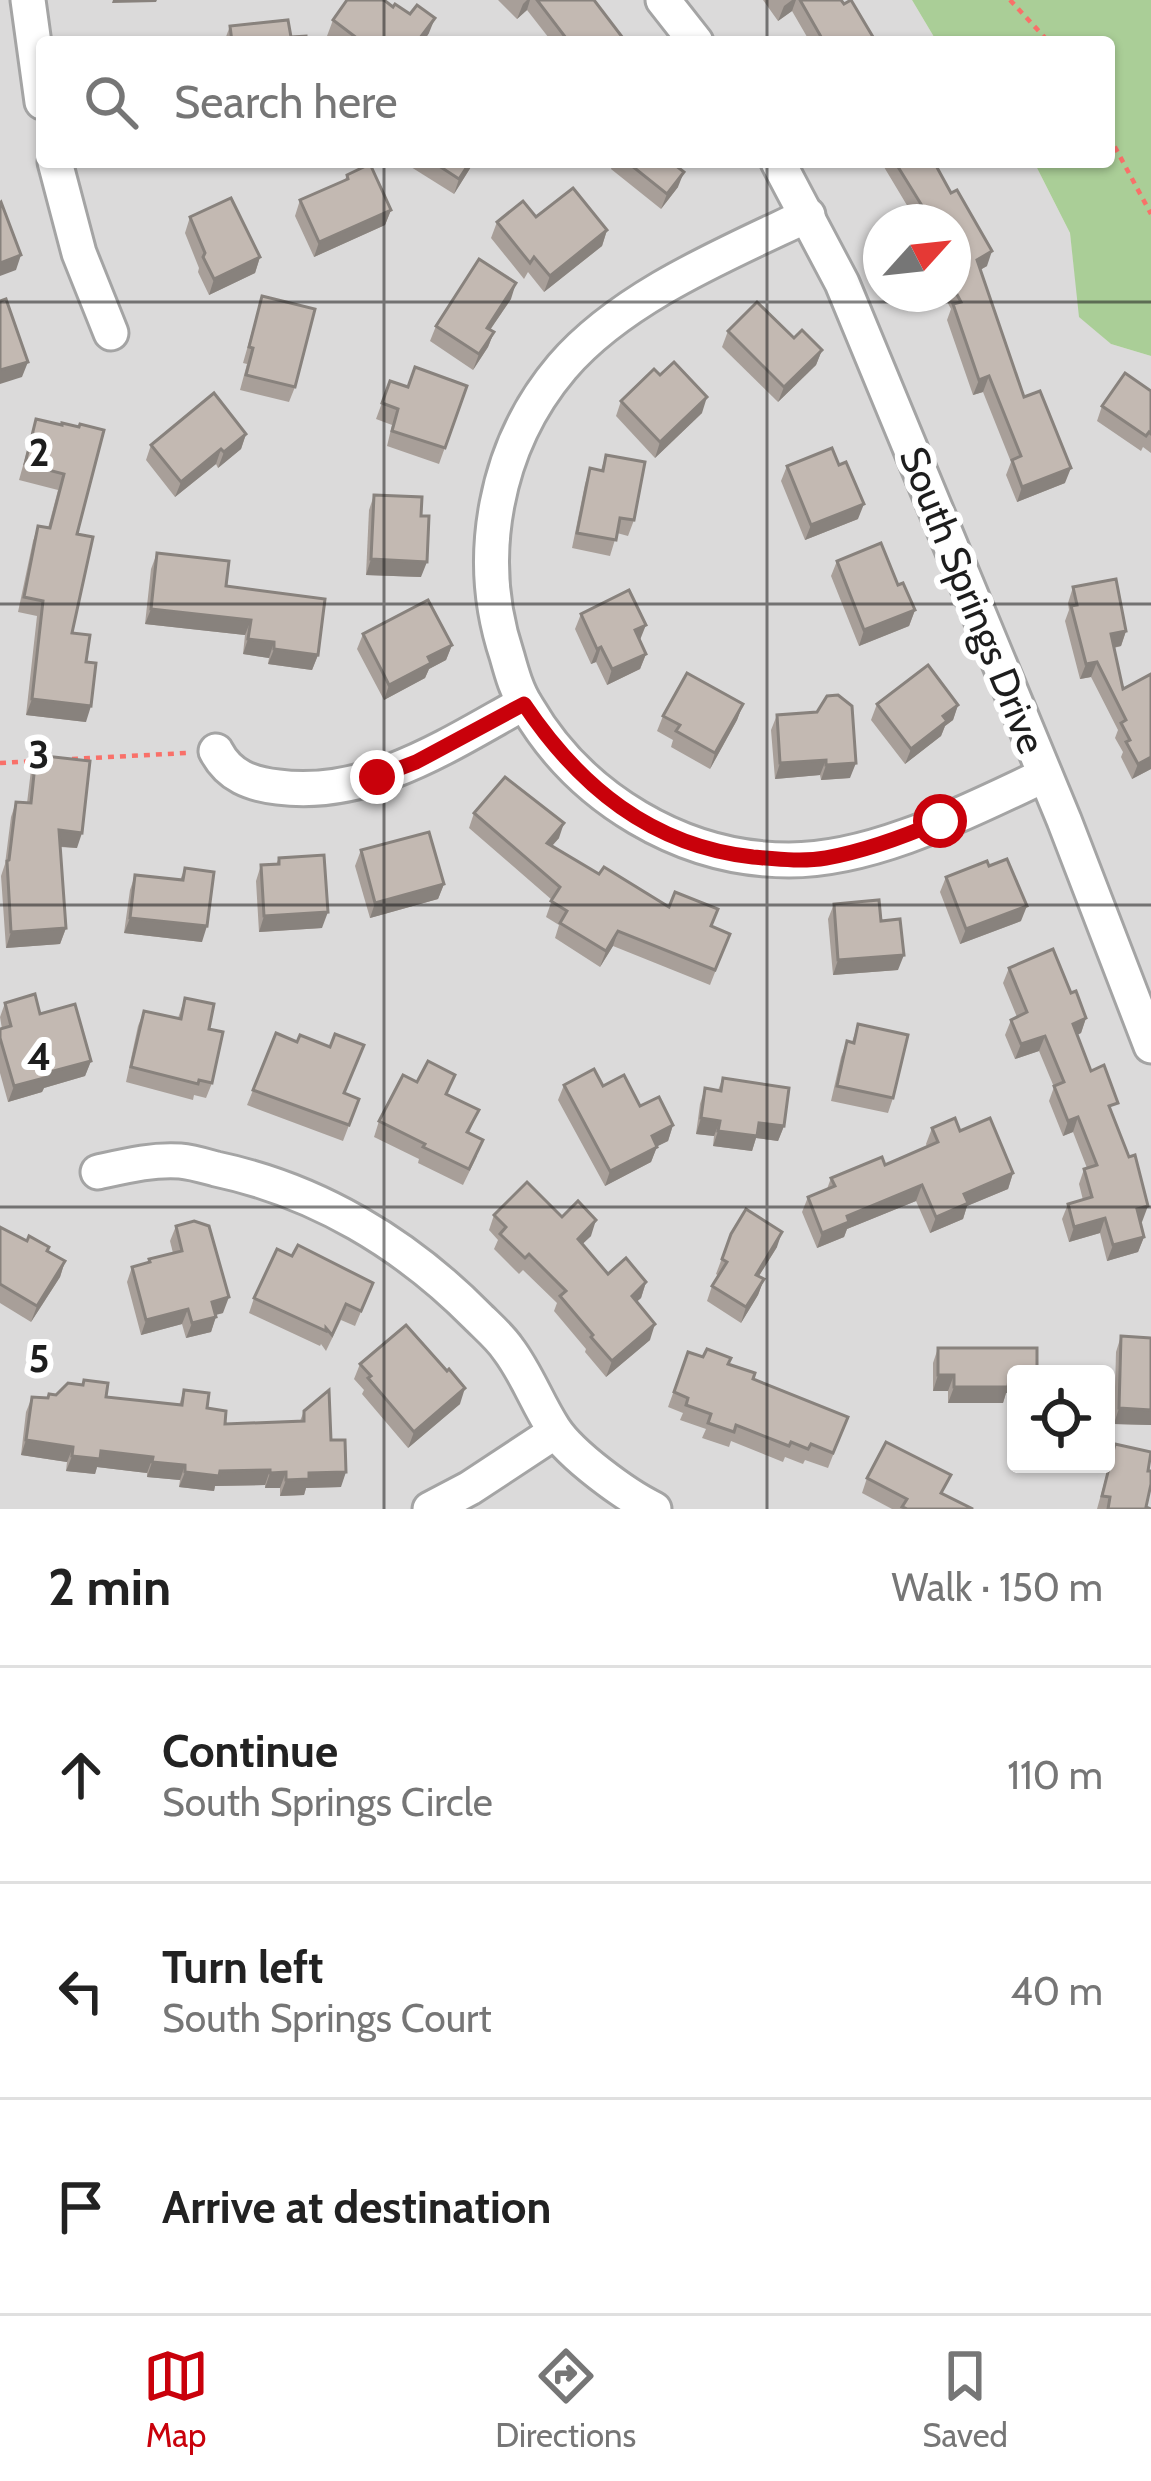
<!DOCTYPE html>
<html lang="en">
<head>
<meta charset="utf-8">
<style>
	body { margin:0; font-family:Cabin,sans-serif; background:#f6f6f6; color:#222 }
	.controls { position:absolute; right:36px; bottom:36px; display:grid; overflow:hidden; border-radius:12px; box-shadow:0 3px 9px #0004 }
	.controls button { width:108px; height:108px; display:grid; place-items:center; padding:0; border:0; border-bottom:3px solid #e0e0e0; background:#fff; color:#222; font:60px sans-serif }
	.compass { position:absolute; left:863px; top:204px; width:108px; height:108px; border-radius:50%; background:#fff; box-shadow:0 3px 9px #0004; rotate:63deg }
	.stop { position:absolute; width:36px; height:36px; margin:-27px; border:9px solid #c9010b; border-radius:50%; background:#fff }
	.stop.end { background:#c9010b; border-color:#fff; box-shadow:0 3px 12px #0008 }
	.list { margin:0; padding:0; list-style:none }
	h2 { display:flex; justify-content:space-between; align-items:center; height:156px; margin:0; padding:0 48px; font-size:51px }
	h2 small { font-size:39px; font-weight:400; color:#767676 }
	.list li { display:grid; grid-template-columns:78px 1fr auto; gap:36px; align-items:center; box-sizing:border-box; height:216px; padding:0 48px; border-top:3px solid #e0e0e0 }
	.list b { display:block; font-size:45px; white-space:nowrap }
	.list p { margin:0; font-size:39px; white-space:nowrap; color:#767676 }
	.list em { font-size:39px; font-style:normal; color:#767676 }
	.icon { flex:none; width:66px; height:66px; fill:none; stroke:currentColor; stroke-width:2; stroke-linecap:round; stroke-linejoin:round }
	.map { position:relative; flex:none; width:1151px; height:1509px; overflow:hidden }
	.search { position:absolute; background:#fff; box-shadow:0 3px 9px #0004; left:36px; right:36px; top:36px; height:132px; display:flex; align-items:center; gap:30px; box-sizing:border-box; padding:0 42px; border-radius:12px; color:#767676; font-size:45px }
	.sheet { height:804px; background:#fff }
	nav { display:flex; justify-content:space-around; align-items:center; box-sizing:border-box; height:168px; border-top:3px solid #e0e0e0; background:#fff; font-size:33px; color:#767676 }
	nav a { display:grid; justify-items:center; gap:6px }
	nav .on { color:#c9010b }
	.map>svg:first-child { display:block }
	.residential { fill:#dbdada; fill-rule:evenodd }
	.forest { fill:#aace97 }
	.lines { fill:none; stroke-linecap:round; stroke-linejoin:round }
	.street-casing { stroke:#a4a4a4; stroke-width:39 }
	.path { stroke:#f97069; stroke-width:4.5; stroke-dasharray:6 6; stroke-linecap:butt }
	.street { stroke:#fff; stroke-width:33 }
	.wall { fill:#a89f99 }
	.shaded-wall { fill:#88827d }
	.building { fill:#c3b9b2; stroke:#88827d; stroke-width:3 }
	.route { stroke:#c9010b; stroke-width:15 }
	.grid { fill:none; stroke:#1d1d1d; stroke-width:3; stroke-opacity:0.55 }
	.labels { text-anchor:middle; stroke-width:12; stroke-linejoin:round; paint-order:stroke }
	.street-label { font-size:39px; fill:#1d1d1d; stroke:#fff }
	.grid-label { font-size:39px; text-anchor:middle; font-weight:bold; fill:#1d1d1d; stroke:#fff; stroke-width:12; stroke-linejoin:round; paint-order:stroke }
</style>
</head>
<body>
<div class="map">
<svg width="1151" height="1509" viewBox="0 0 1151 1509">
	<rect width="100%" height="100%" fill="#eeeae3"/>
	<path class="residential" d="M0,0h912l25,42h-895v120h992l36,71 10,84 31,27 40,12v1153h-1151zM881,222h72v72h-72zM1016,1374h90v90h-90z"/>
	<polygon class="forest" points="912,0 1151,0 1151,356 1111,344 1079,317 1070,233 1034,162 1109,162 1109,42 937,42"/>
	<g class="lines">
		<defs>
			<g id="street">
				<polyline points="28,0 42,102"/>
				<polyline points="663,0 696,42"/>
				<polyline points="55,162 79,253 111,333"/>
				<polyline points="778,162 842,283 1064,820 1151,1046"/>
				<path d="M808,215c-82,39 -186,82 -246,152 -67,79 -88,191 -55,289 5,18 10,36 20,51 53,91 155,153 262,153 86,0 179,-49 256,-85"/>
				<path d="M216,751c13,25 35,33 62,36 90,12 170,-42 246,-84"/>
				<path d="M98,1172c27,-6 55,-13 82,-11 12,1 25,5 36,8 100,21 189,74 261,147 10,10 23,21 31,33 19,25 29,54 46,80 17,26 71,66 100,80"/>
				<polyline points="430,1509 470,1488 555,1432"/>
			</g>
		</defs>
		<use href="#street" class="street-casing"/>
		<g class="path">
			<polyline points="1010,0 1049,42"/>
			<polyline points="1109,136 1151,214"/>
			<polyline points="72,759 186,753"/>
			<polyline points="0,763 36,761"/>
		</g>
		<use href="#street" class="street"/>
	</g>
	<g class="wall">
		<polygon points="498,0 594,0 626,42 552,42 527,10 517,19"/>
		<polygon points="763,0 841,0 876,42 810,42 792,11 778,21"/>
		<polygon points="333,20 429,33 423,42 336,42 327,36"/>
		<polygon points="230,26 291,37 306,42 224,42"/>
		<polygon points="413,162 474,162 454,194 411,167"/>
		<polygon points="613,162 683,162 678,168 678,187 661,209 611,169"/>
		<polygon points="881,162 934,162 987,266 980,270 1024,397 1065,483 1017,502 1006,475 1011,462 983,392 973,395 947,320 951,309 943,294 953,294 953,222 912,222 914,217"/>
		<polygon points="347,175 391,210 385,225 314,257 295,216 300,200 345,180"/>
		<polygon points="190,217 260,257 255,273 209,295 198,272 199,268 185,233"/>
		<polygon points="536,217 607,230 602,246 544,292 528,272 524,279 491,238 497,222"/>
		<polygon points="262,296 295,387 289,402 240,390 247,364 243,363"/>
		<polygon points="511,299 490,330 494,332 488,347 473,370 430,341 436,326"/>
		<polygon points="728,331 822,350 816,365 778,402 722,347"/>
		<polygon points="390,381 408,387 467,386 439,464 387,446 392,425 376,419"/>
		<polygon points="1151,391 1151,453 1143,447 1141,451 1097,421 1102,406"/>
		<polygon points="621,401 702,413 655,458 616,416"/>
		<polygon points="36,419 62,425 77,534 72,633 86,662 86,722 26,715 37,616 18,612 33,541 38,526 48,528 58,490 19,480"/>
		<polygon points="246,434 241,449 218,468 216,464 175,497 146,460 151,445"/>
		<polygon points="606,455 634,520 628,536 617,533 610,556 572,548 585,484 590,468 601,470"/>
		<polygon points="787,466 858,519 805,540 781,481"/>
		<polygon points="374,495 421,577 366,575 369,510"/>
		<polygon points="157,553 226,586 318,655 312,670 268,664 269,658 243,654 245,635 145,624 151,569"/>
		<polygon points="837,561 898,585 915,610 909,626 859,646 831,576"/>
		<polygon points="1073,587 1126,631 1121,646 1114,648 1123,689 1151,674 1151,769 1132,779 1121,757 1123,752 1115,738 1118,730 1091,677 1080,679 1065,621 1069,610 1068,603"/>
		<polygon points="581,614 639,640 646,654 640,669 607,685 596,662 591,664 575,629"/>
		<polygon points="363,634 452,645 446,660 429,669 425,678 384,700 357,649"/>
		<polygon points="743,704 737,720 710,769 671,747 673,740 657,731 663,716"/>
		<polygon points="877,704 958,705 953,720 945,726 941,736 905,764 871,720"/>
		<polygon points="777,715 850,778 821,780 820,775 775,779 771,730"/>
		<polygon points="36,755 77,848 60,847 66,928 60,944 6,948 1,876 5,864 11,817 16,802 27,803 31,770"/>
		<polygon points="474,813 559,838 552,846 599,874 730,934 710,985 613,946 600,967 555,938 559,925 546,917 552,900 469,828"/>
		<polygon points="361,850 444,884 438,899 370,918 355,866"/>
		<polygon points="279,858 322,928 259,932 256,881 261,865 276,864"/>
		<polygon points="185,868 202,942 124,933 130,890 135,875 180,880"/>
		<polygon points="946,877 1021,921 960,944 940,892"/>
		<polygon points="834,904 881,921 898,970 833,975 828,919"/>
		<polygon points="1009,968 1071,993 1086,1018 1081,1033 1077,1035 1091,1071 1113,1116 1142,1222 1140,1222 1144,1237 1138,1252 1107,1261 1100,1233 1069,1242 1062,1219 1068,1204 1083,1200 1079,1184 1084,1169 1087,1168 1073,1132 1063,1136 1049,1101 1054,1087 1039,1051 1015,1059 1005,1035 1011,1020 1017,1017 1003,983"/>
		<polygon points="185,998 209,1029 212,1083 206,1098 194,1095 193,1100 126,1082 138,1026 144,1011 178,1018"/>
		<polygon points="5,1003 40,1014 91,1061 85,1076 44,1088 42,1092 8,1102 0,1073 0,1029 2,1029 0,1017"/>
		<polygon points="858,1024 893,1098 888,1113 831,1101 841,1057 847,1041 852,1042"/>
		<polygon points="276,1033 345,1093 359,1099 343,1141 247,1105"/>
		<polygon points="723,1078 784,1126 778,1141 756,1138 752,1151 713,1146 714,1136 696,1134 700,1104 705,1088 718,1090"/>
		<polygon points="564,1085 603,1086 673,1125 668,1141 657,1146 651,1162 605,1186 558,1100"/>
		<polygon points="448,1094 479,1110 469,1133 477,1156 463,1185 418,1163 419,1159 374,1137 379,1121"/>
		<polygon points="932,1128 960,1131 1013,1173 1008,1189 967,1206 963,1219 930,1233 916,1201 847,1229 844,1237 817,1248 802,1212 808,1197 827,1189 831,1178 885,1165 927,1147 926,1144"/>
		<polygon points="494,1215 562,1217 591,1236 582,1244 608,1274 646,1282 641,1298 636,1302 650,1340 606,1377 585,1352 586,1349 554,1311 557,1303 523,1270 519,1274 494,1249 498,1240 489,1230"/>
		<polygon points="176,1226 223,1313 216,1315 211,1332 186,1338 182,1324 141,1335 127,1282 132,1267 148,1263 149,1259 173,1253 170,1241"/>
		<polygon points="0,1227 65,1261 60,1277 31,1322 0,1303"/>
		<polygon points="731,1234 777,1247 759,1276 764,1279 758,1295 741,1323 707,1301 712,1286 719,1276 716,1274"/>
		<polygon points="292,1256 373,1283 355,1326 341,1320 326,1351 321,1344 320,1346 249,1313 254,1298"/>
		<polygon points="1121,1336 1151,1338 1151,1425 1114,1424 1116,1352"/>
		<polygon points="938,1348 1006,1393 1003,1403 948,1403 948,1391 933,1391 933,1363"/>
		<polygon points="688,1352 728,1364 753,1379 848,1417 828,1468 805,1460 803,1464 785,1457 783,1462 731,1441 729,1447 702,1438 706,1429 680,1420 683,1413 668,1407"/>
		<polygon points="360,1364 460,1404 408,1448 362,1394 364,1390 354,1379"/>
		<polygon points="84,1380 106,1397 179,1405 184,1390 225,1424 300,1421 304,1411 331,1440 341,1487 306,1488 304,1495 280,1496 280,1488 265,1488 265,1485 215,1486 214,1491 179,1487 180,1480 147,1477 147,1473 97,1467 95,1474 66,1471 67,1462 21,1455 26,1412 32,1397 47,1398 49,1394 56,1395 82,1385"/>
		<polygon points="1115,1444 1148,1471 1146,1507 1151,1509 1097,1509"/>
		<polygon points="867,1478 943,1494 973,1509 892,1509 862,1493"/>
	</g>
	<g class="shaded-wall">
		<polygon points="113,0 157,0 156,2 112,3"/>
		<polygon points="527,0 530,0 527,10 517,19 523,4"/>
		<polygon points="792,0 796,0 792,11 778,21 784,6"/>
		<polygon points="435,18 429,33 423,42 417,42"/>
		<polygon points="470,162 474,162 454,194 459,179"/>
		<polygon points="684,172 678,187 661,209 667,194"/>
		<polygon points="391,210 385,225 314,257 319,242"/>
		<polygon points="607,230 602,246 544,292 550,276"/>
		<polygon points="992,251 987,266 971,275 977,260"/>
		<polygon points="21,255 16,270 0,276 0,263"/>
		<polygon points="260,257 255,273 209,295 214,279"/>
		<polygon points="516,283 511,299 481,343 487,328"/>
		<polygon points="494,332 488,347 473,370 479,354"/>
		<polygon points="822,350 816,365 778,402 784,387"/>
		<polygon points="28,362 22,377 0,384 0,370"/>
		<polygon points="989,376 983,392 973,395 979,380"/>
		<polygon points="707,397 702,413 655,458 660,442"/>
		<polygon points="246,434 241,449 218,468 224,452"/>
		<polygon points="221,449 216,464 175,497 181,482"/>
		<polygon points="1071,468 1065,483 1017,502 1022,487"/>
		<polygon points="864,504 858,519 805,540 811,525"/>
		<polygon points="371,559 427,562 421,577 366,575"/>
		<polygon points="151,609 251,620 245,635 145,624"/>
		<polygon points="915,610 909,626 859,646 864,630"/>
		<polygon points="646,625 640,640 635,630"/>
		<polygon points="1126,631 1121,646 1106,649 1111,634"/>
		<polygon points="248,639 274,642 269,658 243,654"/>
		<polygon points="452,645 446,660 429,669 425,678 384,700 389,685 428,657"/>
		<polygon points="601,647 596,662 591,664 597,649"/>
		<polygon points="274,649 318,655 312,670 268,664"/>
		<polygon points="646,654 640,669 607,685 612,669"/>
		<polygon points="1097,662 1091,677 1080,679 1086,664"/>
		<polygon points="32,699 91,706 86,722 26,715"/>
		<polygon points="743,704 737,720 710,769 715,753"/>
		<polygon points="958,705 953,720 945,726 941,736 905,764 911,749 943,716"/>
		<polygon points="1151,757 1151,769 1132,779 1138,764"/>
		<polygon points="826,760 820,775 775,779 780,763"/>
		<polygon points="856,763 850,778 821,780 826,765"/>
		<polygon points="564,823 559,838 541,858 547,843"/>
		<polygon points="59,830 82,833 77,848 54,846"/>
		<polygon points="444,884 438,899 370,918 375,903"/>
		<polygon points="1027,906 1021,921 960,944 966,929"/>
		<polygon points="328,912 322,928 259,932 264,916"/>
		<polygon points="130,918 207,926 202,942 124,933"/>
		<polygon points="66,928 60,944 6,948 11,932"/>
		<polygon points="618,931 613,946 600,967 606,951"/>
		<polygon points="904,955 898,970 833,975 838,960"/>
		<polygon points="1086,1018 1081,1033 1068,1039 1073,1024"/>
		<polygon points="1045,1036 1039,1051 1015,1059 1021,1044"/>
		<polygon points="91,1061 85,1076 44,1088 42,1092 8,1102 14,1086 46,1073"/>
		<polygon points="1078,1117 1073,1132 1063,1136 1068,1121"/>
		<polygon points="701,1118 720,1121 714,1136 696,1134"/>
		<polygon points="759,1123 784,1126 778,1141 756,1138 752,1151 713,1146 718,1131"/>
		<polygon points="673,1125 668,1141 646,1152 652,1136"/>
		<polygon points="657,1147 651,1162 605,1186 610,1171"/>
		<polygon points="1013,1173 1008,1189 967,1206 963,1219 930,1233 936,1217 964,1194"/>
		<polygon points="922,1185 916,1201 847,1229 844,1237 817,1248 822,1233 847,1216"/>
		<polygon points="1148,1206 1142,1222 1131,1225 1137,1209"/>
		<polygon points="1105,1218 1100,1233 1069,1242 1074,1227"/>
		<polygon points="596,1220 591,1236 572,1254 578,1239"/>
		<polygon points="782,1232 777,1247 750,1290 756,1275"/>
		<polygon points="1144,1237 1138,1252 1107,1261 1113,1245"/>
		<polygon points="65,1261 60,1277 31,1322 37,1306"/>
		<polygon points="764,1279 758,1295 741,1323 746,1307"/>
		<polygon points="646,1282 641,1298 626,1311 632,1296"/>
		<polygon points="229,1297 223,1313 206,1317 212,1302"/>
		<polygon points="188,1309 182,1324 141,1335 146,1320"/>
		<polygon points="216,1317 211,1332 186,1338 192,1323"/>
		<polygon points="655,1324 650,1340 606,1377 612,1361"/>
		<polygon points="938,1375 954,1375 948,1391 933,1391"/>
		<polygon points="1009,1378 1016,1378 1016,1394 1006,1393 1003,1403 948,1403 954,1387"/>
		<polygon points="465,1388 460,1404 408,1448 414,1432"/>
		<polygon points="1119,1408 1151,1410 1151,1425 1114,1424"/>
		<polygon points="26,1440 73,1447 67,1462 21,1455"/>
		<polygon points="101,1451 153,1457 147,1473 97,1467 95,1474 66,1471 72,1456"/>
		<polygon points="152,1462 185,1465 180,1480 147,1477"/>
		<polygon points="270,1470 265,1485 215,1486 214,1491 179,1487 185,1472"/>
		<polygon points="286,1472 280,1488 265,1488 270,1473"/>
		<polygon points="346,1472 341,1487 306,1488 304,1495 280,1496 286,1480 309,1473"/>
	</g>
	<g class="building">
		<polygon points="347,0 384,0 393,7 395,4 410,14 417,5 435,18 417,42 362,42 333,20"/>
		<polygon points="537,0 594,0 626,42 569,42"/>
		<polygon points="800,0 841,0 844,4 851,0 876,42 824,42"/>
		<polygon points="288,20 291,37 306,36 306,42 232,42 230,26"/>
		<polygon points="433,162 470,162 459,179"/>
		<polygon points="627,162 677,162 675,165 684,172 667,194"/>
		<polygon points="895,162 934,162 951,193 957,190 992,251 977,260 1024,397 1040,391 1071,468 1022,487 1012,460 1021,456 989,376 979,380 953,304 961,302 953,287 953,222 920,222 915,214 924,209"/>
		<polygon points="370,164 391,210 319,242 300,200 348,179 347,175"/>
		<polygon points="573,188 607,230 550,276 534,257 530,263 497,222 523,201 536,217"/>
		<polygon points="231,198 260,257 214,279 203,257 205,253 190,217"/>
		<polygon points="1,202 21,255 0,263 0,203"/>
		<polygon points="479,259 516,283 487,328 494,332 479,354 436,326"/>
		<polygon points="262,296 315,309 295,387 246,375 253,348 249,347"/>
		<polygon points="6,299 28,362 0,370 0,301"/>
		<polygon points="757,302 794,338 802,330 822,350 784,387 728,331"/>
		<polygon points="674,362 707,397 660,442 621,401 654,369 660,375"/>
		<polygon points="415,367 467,386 445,448 392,431 398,409 382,403 390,381 408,387"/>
		<polygon points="1125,373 1151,391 1151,434 1149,432 1146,436 1102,406"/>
		<polygon points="214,393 246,434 224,452 221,449 181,482 151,445"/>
		<polygon points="36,419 62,425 62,423 79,427 80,424 104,430 77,534 93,537 72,633 90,635 86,662 96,663 91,706 32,699 43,601 24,597 38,526 50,528 64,474 25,464"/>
		<polygon points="832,448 839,465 846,462 864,504 811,525 787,466"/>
		<polygon points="606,455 645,462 634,520 620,518 616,540 577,533 590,468 603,471"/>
		<polygon points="374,495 422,497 421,516 429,516 427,562 371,559"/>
		<polygon points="881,543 898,585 903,583 915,610 864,630 837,561"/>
		<polygon points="157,553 229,561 226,586 325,599 318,655 274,649 274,642 248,639 251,620 151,609"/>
		<polygon points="1116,579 1126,631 1111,634 1123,689 1151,674 1151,757 1138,764 1126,742 1130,740 1121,723 1126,720 1097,662 1086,664 1071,606 1077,605 1073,587"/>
		<polygon points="629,590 646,625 635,630 646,654 612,669 601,647 597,649 581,614"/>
		<polygon points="428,600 452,645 428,657 431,663 389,685 363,634"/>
		<polygon points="928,665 958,705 943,716 947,721 911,749 877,704"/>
		<polygon points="687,673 743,704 715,753 676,731 680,725 663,716"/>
		<polygon points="838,695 852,706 856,763 826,765 826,760 780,763 777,715 817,712 827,696"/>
		<polygon points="36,755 90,761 82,833 59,830 66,928 11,932 7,861 9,860 16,802 31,803"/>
		<polygon points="505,777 564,823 547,843 599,874 604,867 669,907 675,892 718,909 711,926 730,934 715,970 618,931 606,951 560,923 567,911 551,901 560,887 474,813"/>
		<polygon points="429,832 444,884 375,903 361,850"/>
		<polygon points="324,855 328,912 264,916 261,865 279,864 279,858"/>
		<polygon points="1007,859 1027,906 966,929 946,877 987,861 989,866"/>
		<polygon points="185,868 214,872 207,926 130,918 135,875 183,880"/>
		<polygon points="879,900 881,921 900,919 904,955 838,960 834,904"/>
		<polygon points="1053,949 1071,993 1076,991 1086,1018 1073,1024 1091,1071 1104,1065 1118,1103 1109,1106 1129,1157 1135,1155 1148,1206 1137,1209 1144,1237 1113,1245 1105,1218 1074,1227 1068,1204 1092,1197 1084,1169 1097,1165 1078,1117 1068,1121 1054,1086 1064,1082 1045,1036 1021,1044 1011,1020 1027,1012 1009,968"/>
		<polygon points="35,994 40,1014 75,1004 91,1061 46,1073 48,1077 14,1086 0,1038 0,1029 11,1026 5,1003"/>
		<polygon points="185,998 214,1004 209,1029 223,1032 212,1083 199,1080 198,1084 131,1067 144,1011 181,1019"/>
		<polygon points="858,1024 908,1035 893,1098 837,1086 847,1041 854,1043"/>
		<polygon points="276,1033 297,1042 300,1035 330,1047 335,1034 364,1045 344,1093 359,1099 349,1125 253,1090"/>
		<polygon points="428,1061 455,1075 446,1094 479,1110 467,1132 483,1140 469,1169 423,1147 425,1144 379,1121 403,1075 417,1082"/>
		<polygon points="594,1069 603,1086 624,1075 640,1106 659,1097 673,1125 652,1136 657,1147 610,1171 564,1085"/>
		<polygon points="723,1078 789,1088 784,1126 759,1123 757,1136 718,1131 720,1121 701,1118 705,1088 721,1091"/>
		<polygon points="955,1118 960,1131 990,1118 1013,1173 964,1194 968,1203 936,1217 922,1185 847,1216 849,1222 822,1233 808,1197 835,1186 831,1178 882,1157 885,1165 938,1142 932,1128"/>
		<polygon points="527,1182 562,1217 578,1201 596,1220 578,1239 608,1274 626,1258 646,1282 632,1296 655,1324 612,1361 591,1337 593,1335 560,1296 566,1291 529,1254 525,1258 500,1234 506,1227 494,1215"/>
		<polygon points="746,1209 782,1232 756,1275 764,1279 746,1307 712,1286 727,1262 722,1259 731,1234"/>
		<polygon points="194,1221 209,1226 229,1297 212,1302 216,1317 192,1323 188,1309 146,1320 132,1267 150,1262 149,1259 182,1251 176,1226"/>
		<polygon points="0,1227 27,1241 29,1236 49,1247 47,1251 65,1261 37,1306 0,1284"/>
		<polygon points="298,1245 373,1283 361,1311 346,1304 332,1335 326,1328 326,1331 254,1298 277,1249 292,1256"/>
		<polygon points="406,1325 447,1371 449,1369 465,1388 414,1432 368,1378 371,1376 360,1364"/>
		<polygon points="1121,1336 1151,1338 1151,1410 1119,1408"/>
		<polygon points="938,1348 1037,1348 1037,1374 1016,1374 1016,1378 1009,1378 1008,1387 954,1387 954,1375 938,1375"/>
		<polygon points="707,1349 731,1358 728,1364 755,1373 753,1379 848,1417 833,1453 811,1444 808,1449 791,1442 789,1446 736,1425 734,1432 708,1423 711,1414 686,1405 688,1398 674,1392 688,1352 703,1357"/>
		<polygon points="84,1380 108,1383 106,1397 182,1405 184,1390 209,1393 207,1408 226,1411 225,1424 304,1421 304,1411 329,1390 331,1440 345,1440 346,1472 309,1473 309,1479 286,1480 286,1472 270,1473 270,1470 220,1471 219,1476 185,1472 185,1465 152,1462 153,1457 101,1451 100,1459 72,1456 73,1447 26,1440 32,1397 48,1398 49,1394 56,1395 68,1383 83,1385"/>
		<polygon points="886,1442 951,1475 941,1493 973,1509 907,1509 902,1507 907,1499 867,1478"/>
		<polygon points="1115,1444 1151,1452 1148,1471 1151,1471 1151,1484 1146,1507 1151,1509 1108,1509 1110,1497 1102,1496"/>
	</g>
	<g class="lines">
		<path class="route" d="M377,777l39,-15 108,-58c55,82 127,142 229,153 24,2 49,5 73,1 39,-7 77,-21 114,-37"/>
	</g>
	<path class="grid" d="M384,0v42M767,0v42M384,162v1347M767,162v1347M0,302h1151M0,604h1151M0,905h1151M0,1207h1151"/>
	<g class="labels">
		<g class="street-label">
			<text transform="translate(973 600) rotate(68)" y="14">South Springs Drive</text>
		</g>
	</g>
	<g class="grid-label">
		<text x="39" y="466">2</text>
		<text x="39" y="768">3</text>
		<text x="39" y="1070">4</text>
		<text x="39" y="1372">5</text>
	</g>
</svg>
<div class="controls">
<button><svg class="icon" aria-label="locate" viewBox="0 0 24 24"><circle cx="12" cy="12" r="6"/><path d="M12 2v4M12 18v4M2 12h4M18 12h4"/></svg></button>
</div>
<svg class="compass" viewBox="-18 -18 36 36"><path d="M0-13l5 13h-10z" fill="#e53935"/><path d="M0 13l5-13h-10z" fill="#767676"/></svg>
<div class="stop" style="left:940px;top:821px"></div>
<div class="stop end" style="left:377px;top:777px"></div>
<div class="search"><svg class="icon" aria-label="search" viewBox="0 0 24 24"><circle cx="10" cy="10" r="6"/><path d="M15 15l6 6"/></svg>Search here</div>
</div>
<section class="sheet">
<h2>2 min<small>Walk · 150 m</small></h2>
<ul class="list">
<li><svg class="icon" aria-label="ahead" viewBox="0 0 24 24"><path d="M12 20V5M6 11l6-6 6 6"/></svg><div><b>Continue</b><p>South Springs Circle</p></div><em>110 m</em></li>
<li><svg class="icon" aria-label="left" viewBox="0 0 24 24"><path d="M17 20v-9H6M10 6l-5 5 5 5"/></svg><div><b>Turn left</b><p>South Springs Court</p></div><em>40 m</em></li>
<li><svg class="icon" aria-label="arrive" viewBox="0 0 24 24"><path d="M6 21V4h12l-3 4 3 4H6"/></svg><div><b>Arrive at destination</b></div></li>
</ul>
</section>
<nav>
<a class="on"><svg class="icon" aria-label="map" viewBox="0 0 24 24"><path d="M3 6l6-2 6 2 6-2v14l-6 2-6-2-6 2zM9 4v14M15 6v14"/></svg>Map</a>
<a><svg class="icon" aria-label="directions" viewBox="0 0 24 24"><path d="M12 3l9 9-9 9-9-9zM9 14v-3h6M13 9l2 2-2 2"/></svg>Directions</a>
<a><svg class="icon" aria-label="saved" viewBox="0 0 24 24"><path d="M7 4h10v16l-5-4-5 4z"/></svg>Saved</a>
</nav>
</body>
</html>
